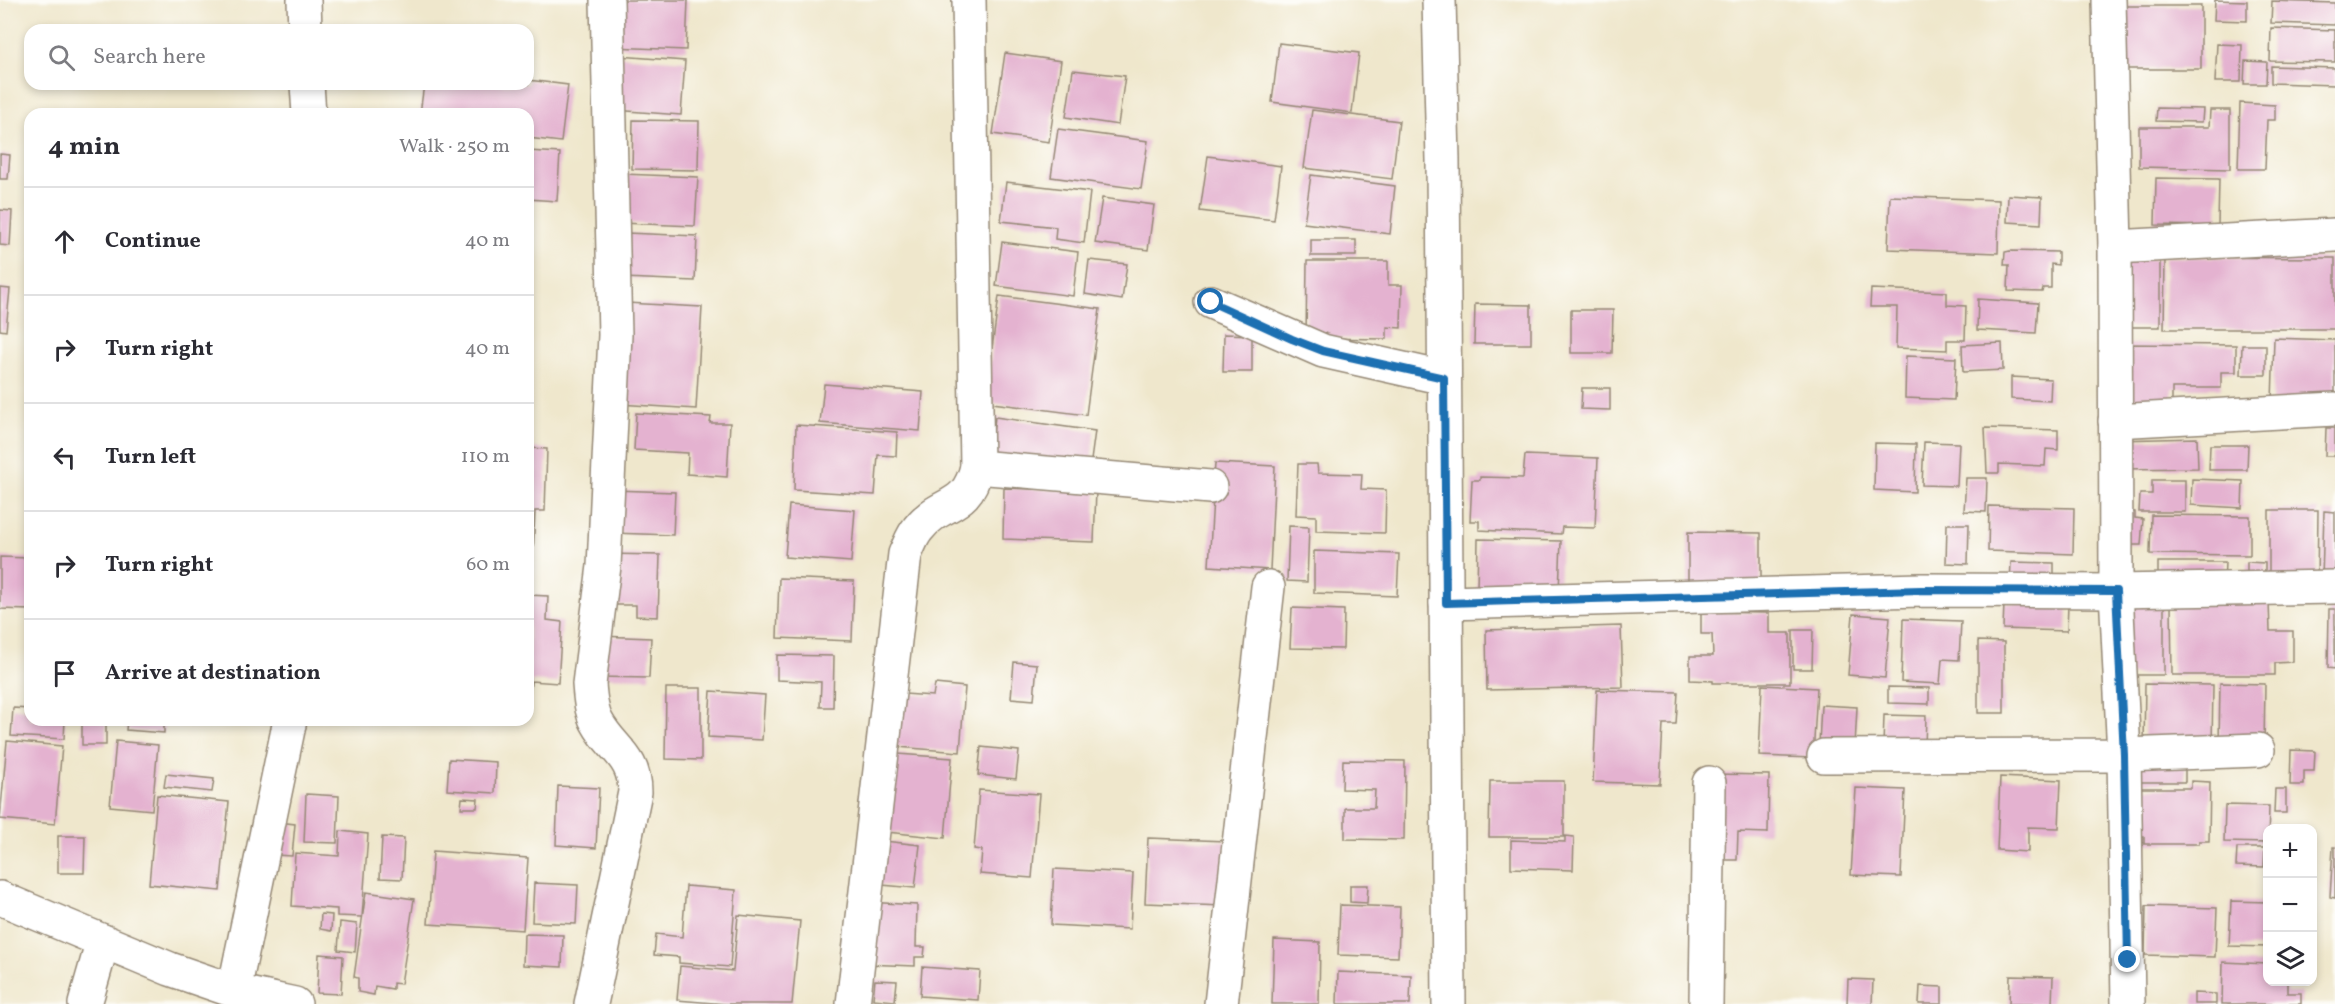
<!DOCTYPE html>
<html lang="en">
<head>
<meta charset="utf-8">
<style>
	body { margin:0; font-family:Vollkorn,serif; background:#f7f7f7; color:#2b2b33 }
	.controls { position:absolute; right:18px; bottom:18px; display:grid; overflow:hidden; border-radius:12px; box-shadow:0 3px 9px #0003 }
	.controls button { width:54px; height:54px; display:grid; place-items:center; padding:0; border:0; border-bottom:2px solid #e1e1e2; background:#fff; color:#2b2b33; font:30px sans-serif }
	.stop { position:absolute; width:18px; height:18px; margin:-14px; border:4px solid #1f6fb2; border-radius:50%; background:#fff }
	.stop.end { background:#1f6fb2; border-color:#fff; box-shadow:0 2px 6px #0008 }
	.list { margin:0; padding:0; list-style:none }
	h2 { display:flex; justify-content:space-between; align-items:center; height:78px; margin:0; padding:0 24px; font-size:26px }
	h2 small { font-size:20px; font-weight:400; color:#7c7c81 }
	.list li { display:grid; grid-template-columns:39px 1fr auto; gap:18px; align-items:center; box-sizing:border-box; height:108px; padding:0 24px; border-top:2px solid #e1e1e2 }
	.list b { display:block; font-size:22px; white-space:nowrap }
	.list em { font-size:20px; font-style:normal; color:#7c7c81 }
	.icon { flex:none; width:33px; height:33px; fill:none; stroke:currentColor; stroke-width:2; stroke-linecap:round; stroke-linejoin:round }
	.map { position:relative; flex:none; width:2335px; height:1004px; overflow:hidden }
	.search { position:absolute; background:#fff; box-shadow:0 3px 9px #0003; left:24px; top:24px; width:510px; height:66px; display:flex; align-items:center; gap:15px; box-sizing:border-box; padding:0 21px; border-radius:18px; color:#7c7c81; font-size:22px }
	.panel { position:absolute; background:#fff; box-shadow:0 3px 9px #0003; left:24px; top:108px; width:510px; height:618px; border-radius:18px }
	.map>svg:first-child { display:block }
	.building { fill:#e4b2d0 }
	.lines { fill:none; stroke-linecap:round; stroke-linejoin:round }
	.minor-casing { stroke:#958875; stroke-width:36 }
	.minor { stroke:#fff; stroke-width:33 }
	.route { stroke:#1f6fb2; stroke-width:8 }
</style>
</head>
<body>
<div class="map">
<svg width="2335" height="1004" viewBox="0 0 2335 1004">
	<rect width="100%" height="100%" fill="#fdfcf7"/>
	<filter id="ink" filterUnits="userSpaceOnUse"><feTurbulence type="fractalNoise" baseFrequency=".0167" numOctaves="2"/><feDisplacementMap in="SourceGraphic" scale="12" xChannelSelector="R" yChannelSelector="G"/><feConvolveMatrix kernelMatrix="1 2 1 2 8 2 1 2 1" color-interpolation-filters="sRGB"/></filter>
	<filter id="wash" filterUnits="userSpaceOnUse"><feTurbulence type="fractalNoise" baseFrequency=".008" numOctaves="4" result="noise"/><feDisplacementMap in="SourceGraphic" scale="24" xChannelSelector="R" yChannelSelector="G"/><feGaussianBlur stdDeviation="1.35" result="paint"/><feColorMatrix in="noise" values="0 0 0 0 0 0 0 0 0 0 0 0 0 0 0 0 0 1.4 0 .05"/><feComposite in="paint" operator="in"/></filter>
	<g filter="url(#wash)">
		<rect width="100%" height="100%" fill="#efe7cc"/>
		<g id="blocks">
			<g class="building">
				<polygon points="613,0 688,0 686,50 612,47"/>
				<polygon points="2215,0 2247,1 2247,21 2214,20"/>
				<polygon points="2272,1 2335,3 2335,25 2271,23"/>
				<polygon points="2117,6 2201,6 2201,69 2116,69"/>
				<polygon points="2271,28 2335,30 2335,62 2270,61"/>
				<polygon points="1279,43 1359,53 1352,113 1272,102"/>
				<polygon points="2217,44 2242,45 2241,82 2215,82"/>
				<polygon points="1005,53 1061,61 1049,142 993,134"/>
				<polygon points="619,56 685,61 681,115 614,110"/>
				<polygon points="2245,61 2267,62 2266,84 2244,84"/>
				<polygon points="2271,66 2335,68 2335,85 2271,83"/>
				<polygon points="1073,70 1125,76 1118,125 1066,117"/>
				<polygon points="528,80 568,85 561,142 528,138 528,114 420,114 424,84 528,84"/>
				<polygon points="2240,103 2275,105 2275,120 2267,120 2265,169 2238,169"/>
				<polygon points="2157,108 2203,109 2202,122 2156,121"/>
				<polygon points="1312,110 1399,121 1392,179 1304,168"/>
				<polygon points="2210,110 2230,110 2230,169 2139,167 2139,127 2209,127"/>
				<polygon points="633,120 699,121 698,170 632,169"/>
				<polygon points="1058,129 1148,141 1141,189 1051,177"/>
				<polygon points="528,151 560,153 557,201 528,199"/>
				<polygon points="0,154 10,155 8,179 0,179"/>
				<polygon points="1208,156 1281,166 1274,220 1200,211"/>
				<polygon points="622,174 698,177 695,226 620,223"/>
				<polygon points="1311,175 1395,186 1390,234 1304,223"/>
				<polygon points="2156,178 2219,179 2218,226 2155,225"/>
				<polygon points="1006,182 1090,192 1084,243 1055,239 1056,227 1001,221"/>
				<polygon points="2008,195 2042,197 2041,224 2007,222"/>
				<polygon points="1890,196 1999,200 1998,253 1888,249"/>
				<polygon points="1102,198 1154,205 1148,250 1095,243"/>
				<polygon points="0,210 12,211 10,246 0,245"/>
				<polygon points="626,233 697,236 695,281 624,278"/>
				<rect x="1311" y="240" width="45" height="16"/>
				<polygon points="1002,242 1078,252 1073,296 996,286"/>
				<polygon points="2010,251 2058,252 2058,265 2051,264 2051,288 2043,288 2042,292 2008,291 2009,265 2004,265 2005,252"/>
				<polygon points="2165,257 2335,258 2335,329 2164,329"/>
				<rect x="2122" y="259" width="38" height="68"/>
				<polygon points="1089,260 1127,264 1122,300 1085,294"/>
				<polygon points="1307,261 1388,261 1388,285 1402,285 1401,328 1387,327 1387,339 1306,338"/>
				<polygon points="0,288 10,289 6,331 0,330"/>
				<polygon points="1871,289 1947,292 1947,305 1966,306 1965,340 1947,340 1947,350 1896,348 1897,307 1870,307"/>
				<polygon points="999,296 1100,309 1086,415 985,402"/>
				<polygon points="1978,299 2038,303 2036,333 1977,330"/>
				<polygon points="626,303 702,307 696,409 619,404"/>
				<polygon points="1475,304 1531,305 1531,344 1474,344"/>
				<polygon points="1571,310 1613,310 1612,353 1571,353"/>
				<polygon points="1224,334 1252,335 1252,372 1223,372"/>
				<polygon points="2274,338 2335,340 2335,404 2272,402"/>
				<polygon points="2002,343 2003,370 1963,372 1962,345"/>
				<polygon points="2121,344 2236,345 2236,372 2221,372 2221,388 2172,388 2172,407 2121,406"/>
				<polygon points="2242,345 2266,345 2266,375 2241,375"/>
				<polygon points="1906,356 1956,358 1954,400 1905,398"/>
				<polygon points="2011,377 2051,379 2050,401 2011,399"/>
				<polygon points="824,384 923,392 920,431 820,423"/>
				<polygon points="1582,388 1610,388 1610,410 1581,409"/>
				<polygon points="636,413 711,417 710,423 730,423 727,477 687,474 688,453 634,450"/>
				<polygon points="995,417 1095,431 1089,475 990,462"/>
				<polygon points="796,425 897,432 896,456 878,455 875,495 794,490"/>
				<polygon points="1985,428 2058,430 2058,450 2046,449 2045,466 1999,464 1999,473 1987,473"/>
				<polygon points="2326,428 2335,428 2335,456 2325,456"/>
				<polygon points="2197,438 2198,468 2119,469 2118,440"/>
				<polygon points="1924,442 1959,443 1957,486 1922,485"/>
				<polygon points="1875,443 1916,444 1915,492 1874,490"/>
				<polygon points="2210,445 2248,445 2247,470 2209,470"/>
				<polygon points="528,448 547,449 545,511 535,511 532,575 528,575"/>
				<polygon points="1525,455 1598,458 1595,528 1562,527 1561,534 1479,530 1479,521 1470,521 1472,480 1480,480 1480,477 1523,478"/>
				<polygon points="1215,463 1275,466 1270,570 1209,566"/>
				<polygon points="1298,464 1317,464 1318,473 1362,474 1361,489 1386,490 1385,533 1316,531 1316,516 1296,515"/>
				<polygon points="1966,478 1987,478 1986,512 1964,511"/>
				<polygon points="2192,479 2243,481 2242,508 2191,505"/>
				<polygon points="2152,480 2185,480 2185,512 2139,512 2140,494 2152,494"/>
				<polygon points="1004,488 1096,491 1094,542 1003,539"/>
				<polygon points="612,490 675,492 673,535 611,533"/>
				<polygon points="789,505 855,510 851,562 785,557"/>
				<polygon points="1989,506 2074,508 2073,554 1988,551"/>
				<polygon points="2269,510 2318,510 2317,584 2269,584"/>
				<polygon points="2120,511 2135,512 2135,518 2143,519 2141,545 2119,545"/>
				<polygon points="2324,511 2335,512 2335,579 2322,579"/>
				<polygon points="2151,515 2250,516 2250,555 2150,554"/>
				<polygon points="1947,524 1969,524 1968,564 1946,563"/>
				<polygon points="1289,526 1309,527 1307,582 1287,581"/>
				<polygon points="1688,532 1761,533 1761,588 1688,588"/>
				<polygon points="1478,539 1561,541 1559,592 1477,590"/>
				<polygon points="1314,551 1399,554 1397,596 1314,593"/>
				<polygon points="607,554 660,555 658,617 636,616 636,605 610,605"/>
				<polygon points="0,557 30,558 30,610 0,609"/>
				<polygon points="2011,562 2054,563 2054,586 2010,585"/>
				<polygon points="2158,562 2225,562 2224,584 2158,583"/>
				<polygon points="2247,562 2265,563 2265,581 2247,581"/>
				<polygon points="779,578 854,581 852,641 777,638"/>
				<polygon points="528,595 548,596 547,620 562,622 558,683 531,681 530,696"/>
				<polygon points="2269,602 2270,631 2293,631 2293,662 2275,663 2275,675 2172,675 2171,605"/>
				<polygon points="2004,603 2068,605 2067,631 2003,629"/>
				<rect x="2123" y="605" width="41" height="70"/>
				<polygon points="1292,608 1344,610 1343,649 1290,648"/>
				<polygon points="2329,609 2335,609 2335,669 2328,668"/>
				<polygon points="1701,612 1769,613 1769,633 1790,633 1790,683 1713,683 1713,681 1690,680 1690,656 1713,656 1712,634 1701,634"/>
				<polygon points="1853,614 1890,617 1885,678 1848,675"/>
				<polygon points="1903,619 1961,621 1959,660 1942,659 1940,684 1901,682"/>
				<polygon points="1621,626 1623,687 1487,690 1486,630"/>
				<polygon points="1793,630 1813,630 1812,669 1793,669"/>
				<polygon points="599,636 651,638 649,678 597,677"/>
				<polygon points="1978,641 2004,642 2004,713 1978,713"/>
				<polygon points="777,655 834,656 833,707 820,707 821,682 777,680"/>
				<polygon points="1014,662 1037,664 1034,700 1011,698"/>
				<polygon points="2220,683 2265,684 2264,745 2219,744"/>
				<polygon points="935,684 965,687 960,752 885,746 890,693 933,696"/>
				<polygon points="2145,684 2213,685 2212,746 2144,745"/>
				<polygon points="1762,685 1817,688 1813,758 1759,756"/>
				<polygon points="1888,687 1929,688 1929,704 1888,703"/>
				<polygon points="666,688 701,688 701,760 665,759"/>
				<polygon points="1597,690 1678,692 1676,724 1663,724 1660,784 1593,782"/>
				<polygon points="711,691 765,695 762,740 708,737"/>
				<polygon points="1821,705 1857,707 1855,746 1819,744"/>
				<polygon points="13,708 30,709 30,720 65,720 64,739 11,736"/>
				<polygon points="1884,715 1926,716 1925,747 1883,746"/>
				<rect x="82" y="720" width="24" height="25"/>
				<polygon points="127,720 164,720 164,733 126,730"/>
				<polygon points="7,741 62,746 55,824 0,819"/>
				<polygon points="116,741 158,745 152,810 110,806"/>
				<polygon points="981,747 1019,751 1016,779 978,775"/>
				<polygon points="2291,750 2315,751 2314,771 2304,771 2304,785 2290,785"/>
				<polygon points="884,753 952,758 945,838 877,831"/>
				<polygon points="449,759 496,762 495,793 447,790"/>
				<polygon points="1343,760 1405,761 1404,840 1345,839 1345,808 1374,808 1375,790 1342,789"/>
				<rect x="2139" y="763" width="46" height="19"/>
				<polygon points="166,774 214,779 212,792 164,787"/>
				<polygon points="1713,774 1769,775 1768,833 1738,832 1737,860 1711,860"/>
				<polygon points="2000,777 2061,780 2059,828 2028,827 2028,852 1997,850"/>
				<polygon points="1490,781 1564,781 1564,837 1489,837"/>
				<polygon points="2191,781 2210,782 2209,841 2199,841 2199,844 2144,844 2144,836 2127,836 2138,788 2191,788"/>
				<polygon points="558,786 599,788 596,848 556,845"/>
				<polygon points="1856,788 1905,790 1901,877 1851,875"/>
				<polygon points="2275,789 2286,789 2286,813 2274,813"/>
				<polygon points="979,790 1039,794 1032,878 980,874 982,850 974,849"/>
				<polygon points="306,794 339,796 337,843 304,842"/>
				<polygon points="157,795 229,802 220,891 149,884"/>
				<polygon points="462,798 478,799 477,808 461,808"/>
				<polygon points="2225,805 2269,806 2268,843 2224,842"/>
				<polygon points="278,822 295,824 292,856 275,855"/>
				<polygon points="340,831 368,834 362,917 337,916 337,909 292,906 295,853 339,856"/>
				<polygon points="58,836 85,836 84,873 58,873"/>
				<polygon points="1565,836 1574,837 1573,870 1511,868 1511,840 1565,842"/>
				<polygon points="382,837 404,838 402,879 380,878"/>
				<polygon points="1148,838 1226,841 1224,906 1145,903"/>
				<polygon points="875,840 920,845 915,888 871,884"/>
				<polygon points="2333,847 2335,847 2335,898 2330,897"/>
				<polygon points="2237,848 2265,848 2264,867 2236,866"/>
				<polygon points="433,851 528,858 523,930 428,924"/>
				<polygon points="1054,869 1133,873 1130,929 1051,925"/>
				<polygon points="534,883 578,885 576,924 532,922"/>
				<polygon points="1350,885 1368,885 1367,903 1350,902"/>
				<polygon points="686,886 736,890 730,967 679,963 679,957 654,955 656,934 682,937"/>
				<polygon points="366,892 414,899 401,984 393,983 393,989 375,986 374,995 358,992 358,978 354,977"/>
				<polygon points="2231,901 2268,902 2268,947 2229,946"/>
				<polygon points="867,902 917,905 916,947 925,947 924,957 915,957 915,966 864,964"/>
				<polygon points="1340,905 1400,907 1398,957 1338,955"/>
				<polygon points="2146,906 2217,908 2215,957 2145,955"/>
				<polygon points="321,914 332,915 331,931 320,929"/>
				<polygon points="738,915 800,921 792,1004 726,1004 677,1000 680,966 733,971"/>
				<polygon points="340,922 357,924 355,952 338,950"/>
				<polygon points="524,934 563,935 562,967 523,965"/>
				<polygon points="1274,940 1320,942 1319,1004 1272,1004"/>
				<polygon points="319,954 343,956 341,994 317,993"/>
				<polygon points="2223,962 2268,964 2268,982 2287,982 2287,993 2301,993 2301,1004 2222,1004"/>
				<polygon points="922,967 980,971 978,1000 920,996"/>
				<polygon points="1338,972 1411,975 1410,1004 1337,1004"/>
				<polygon points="2010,976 2053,977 2052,1004 2009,1004"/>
				<polygon points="1848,979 1873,980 1872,1004 1847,1004"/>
				<polygon points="875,980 897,981 895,1001 873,999"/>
				<polygon points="1920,986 1942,987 1942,1004 1919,1004"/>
				<polygon points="2194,993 2216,994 2216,1004 2194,1004"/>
			</g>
		</g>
	</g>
	<g filter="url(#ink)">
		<use href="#blocks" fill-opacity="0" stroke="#958875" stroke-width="1.5"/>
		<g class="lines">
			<defs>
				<g id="minor">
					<polyline points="304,0 305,30"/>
					<polyline points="1439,0 1443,160 1449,1004"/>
					<polyline points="2109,0 2115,247 2116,591 2124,755 2128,1004"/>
					<polyline points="307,84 309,114"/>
					<polyline points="2115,247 2335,235"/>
					<polyline points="1211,302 1323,351 1444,378"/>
					<polyline points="2115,421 2335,409"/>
					<polyline points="977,467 1210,487"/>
					<polyline points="1446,603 1921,590 2116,591 2335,587"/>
					<polyline points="1824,756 2124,755 2258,750"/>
					<polyline points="0,898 170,969 234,991 295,1004"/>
					<polyline points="234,991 290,720"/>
					<polyline points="85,1004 103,941"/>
					<path d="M591,1004l44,-212c0,-36 -23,-42 -38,-70 -6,-11 -7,-25 -8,-38l15,-118 11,-231 -8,-335"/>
					<path d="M853,1004l52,-450c4,-8 7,-18 13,-25 23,-30 48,-17 59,-62l-8,-467"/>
					<polyline points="1221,1004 1268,587"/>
					<polyline points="1706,1004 1709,783"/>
				</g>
			</defs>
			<use href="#minor" class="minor-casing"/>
			<use href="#minor" class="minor"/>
		</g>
	</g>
	<g class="lines" filter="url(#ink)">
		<polyline class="route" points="1211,302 1292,339 1323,351 1444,378 1446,603 1921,590 2116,591 2124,755 2128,960"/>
	</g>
</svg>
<div class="controls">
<button>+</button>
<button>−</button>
<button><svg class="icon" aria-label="layers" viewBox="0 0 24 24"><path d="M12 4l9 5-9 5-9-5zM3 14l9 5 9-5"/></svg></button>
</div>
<div class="stop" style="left:1211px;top:302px"></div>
<div class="stop end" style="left:2128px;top:960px"></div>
<div class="search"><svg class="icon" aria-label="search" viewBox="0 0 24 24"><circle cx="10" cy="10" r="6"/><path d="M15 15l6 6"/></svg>Search here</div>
<section class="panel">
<h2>4 min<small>Walk · 250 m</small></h2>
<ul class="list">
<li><svg class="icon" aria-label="ahead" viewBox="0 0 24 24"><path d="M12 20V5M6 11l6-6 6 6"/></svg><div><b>Continue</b></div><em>40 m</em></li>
<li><svg class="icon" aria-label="right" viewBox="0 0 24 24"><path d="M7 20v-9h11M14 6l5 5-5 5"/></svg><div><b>Turn right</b></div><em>40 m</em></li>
<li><svg class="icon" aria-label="left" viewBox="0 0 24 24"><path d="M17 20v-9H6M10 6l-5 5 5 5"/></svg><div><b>Turn left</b></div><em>110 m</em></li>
<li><svg class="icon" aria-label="right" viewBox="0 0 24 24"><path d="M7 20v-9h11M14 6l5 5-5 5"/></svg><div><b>Turn right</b></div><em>60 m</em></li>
<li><svg class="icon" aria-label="arrive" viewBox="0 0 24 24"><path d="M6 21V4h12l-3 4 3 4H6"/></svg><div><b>Arrive at destination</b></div></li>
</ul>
</section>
</div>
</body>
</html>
